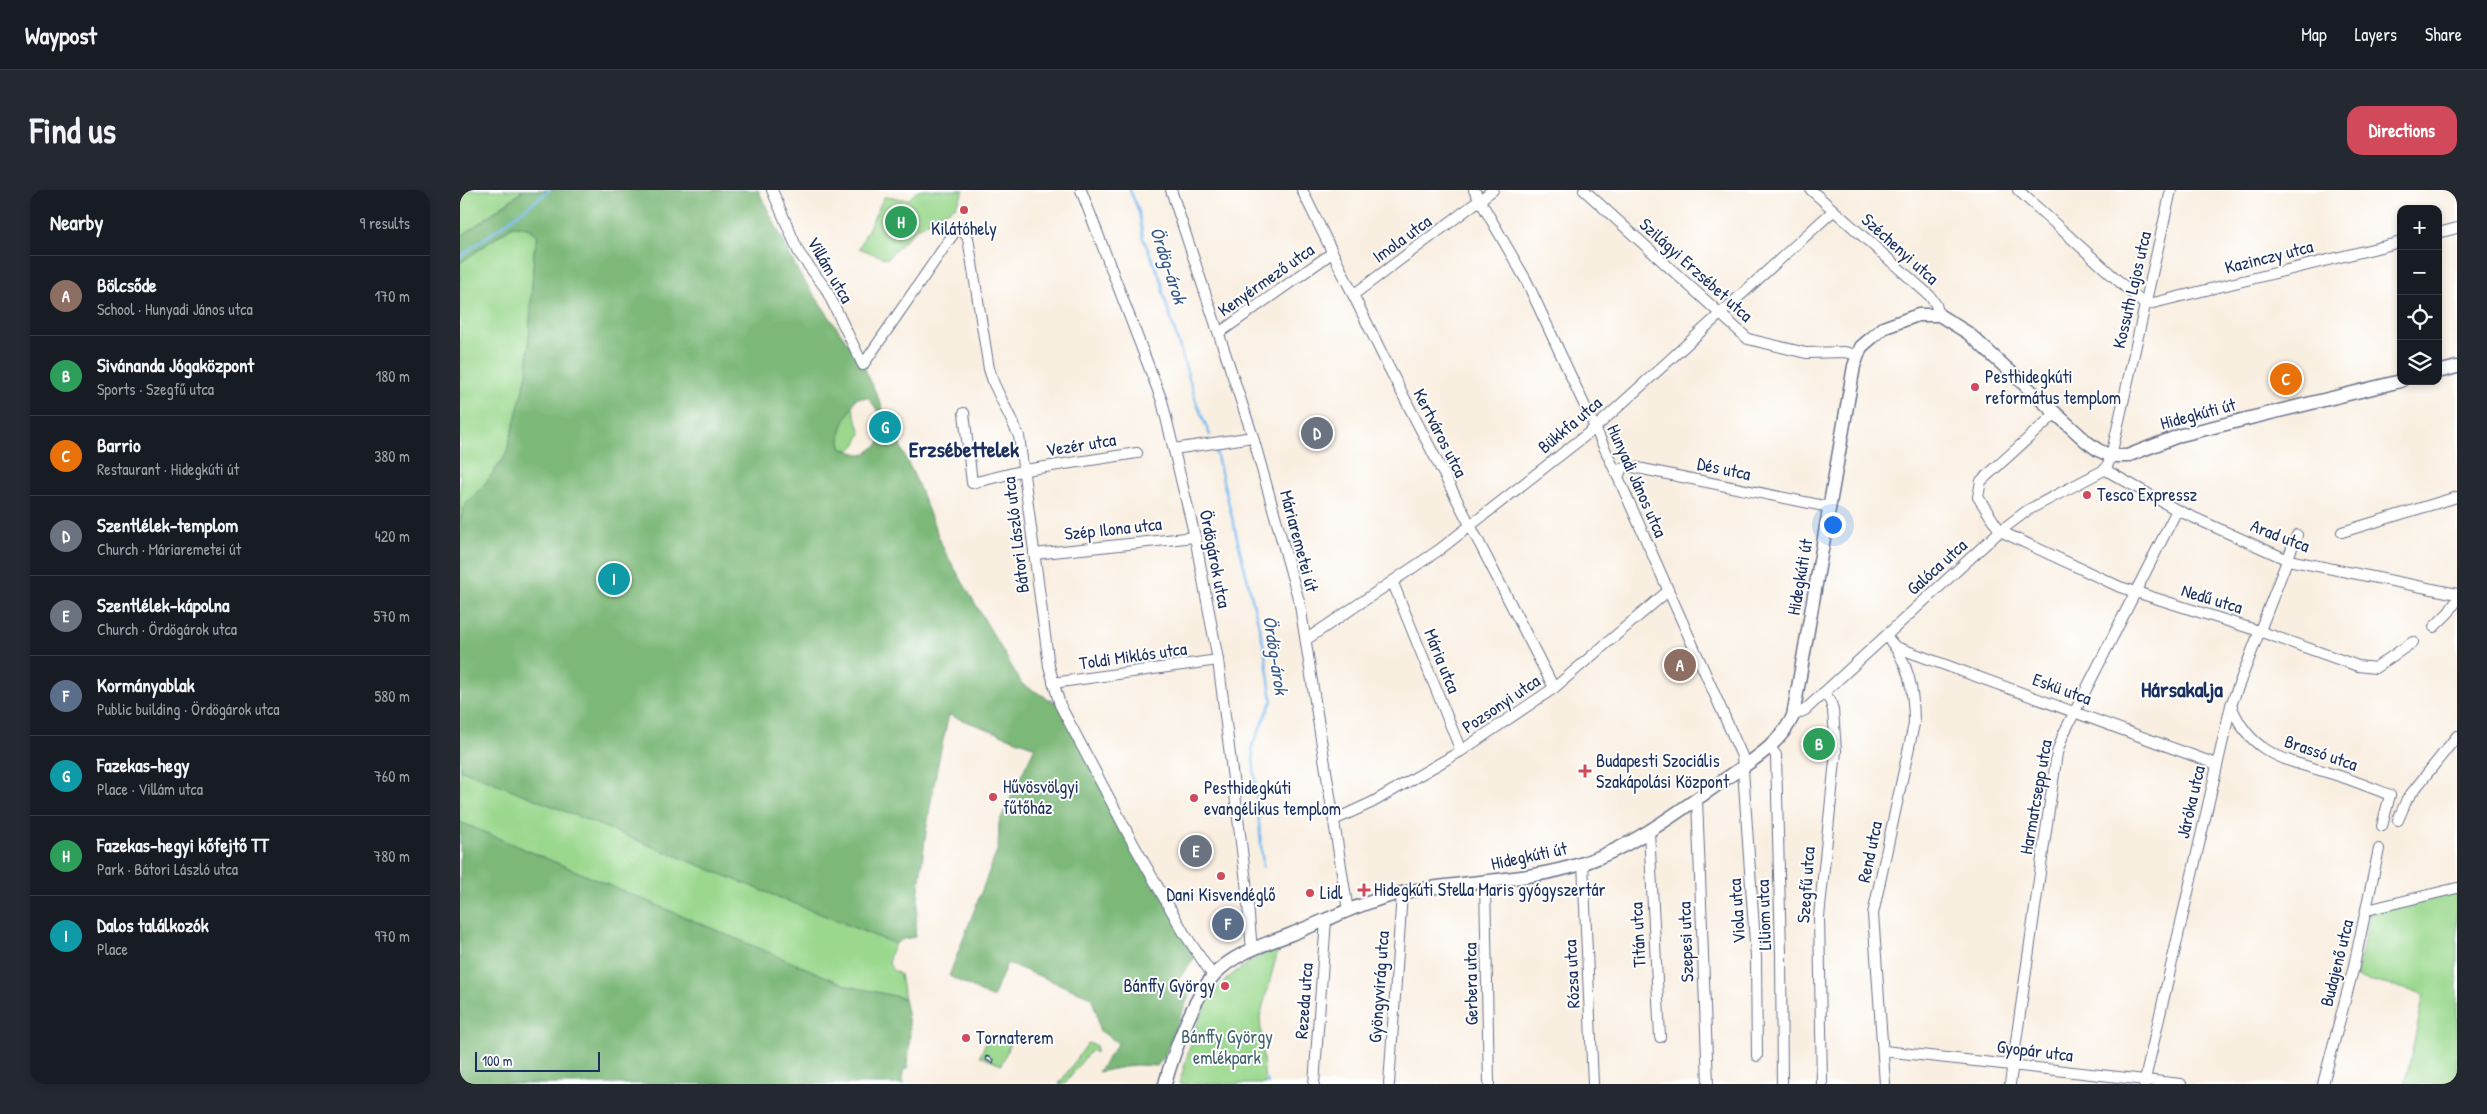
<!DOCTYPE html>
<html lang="en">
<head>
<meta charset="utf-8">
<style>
	body { margin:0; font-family:"Patrick Hand",sans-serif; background:#242831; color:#f1f3f6 }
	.controls { position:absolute; right:15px; top:15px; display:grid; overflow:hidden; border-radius:10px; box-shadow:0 2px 8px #0003 }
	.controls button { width:45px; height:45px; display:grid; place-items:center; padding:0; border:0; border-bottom:1px solid #363941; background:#171b24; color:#f1f3f6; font:25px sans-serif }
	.scale { position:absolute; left:15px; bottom:12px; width:125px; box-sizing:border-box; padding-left:5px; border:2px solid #1b2f5e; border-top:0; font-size:14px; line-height:18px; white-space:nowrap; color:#1b2f5e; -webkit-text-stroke:4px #fff; paint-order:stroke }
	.you { position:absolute; left:1372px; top:334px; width:18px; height:18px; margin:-12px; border:4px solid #fff; border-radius:50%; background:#1a73e8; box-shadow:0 0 0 8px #1a73e833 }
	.badge { display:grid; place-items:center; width:32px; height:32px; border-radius:50%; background:#d1495b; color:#fff; font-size:16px; font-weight:700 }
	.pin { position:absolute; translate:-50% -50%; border:2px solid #fff; box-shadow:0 1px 5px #0006 }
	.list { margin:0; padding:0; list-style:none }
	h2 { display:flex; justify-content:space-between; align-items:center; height:65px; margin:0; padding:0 20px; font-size:21px }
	h2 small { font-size:16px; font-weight:400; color:#9ea1a6 }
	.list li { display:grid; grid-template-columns:32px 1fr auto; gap:15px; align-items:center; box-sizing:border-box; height:80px; padding:0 20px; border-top:1px solid #363941 }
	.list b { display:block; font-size:19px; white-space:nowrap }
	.list p { margin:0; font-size:16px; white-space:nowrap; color:#9ea1a6 }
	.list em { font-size:16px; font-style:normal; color:#9ea1a6 }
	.icon { flex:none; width:28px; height:28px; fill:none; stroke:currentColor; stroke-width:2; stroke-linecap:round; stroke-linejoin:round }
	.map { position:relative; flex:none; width:1997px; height:894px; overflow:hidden; border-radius:15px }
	header { display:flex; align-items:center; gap:30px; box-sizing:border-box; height:70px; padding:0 25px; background:#171b24; border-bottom:1px solid #363941 }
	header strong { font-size:24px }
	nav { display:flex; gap:28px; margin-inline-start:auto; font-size:18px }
	.intro { display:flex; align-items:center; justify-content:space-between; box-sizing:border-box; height:120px; padding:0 30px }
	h1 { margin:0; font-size:35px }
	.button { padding:12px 22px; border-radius:15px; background:#d1495b; color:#fff; font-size:18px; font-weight:700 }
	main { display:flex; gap:30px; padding:0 30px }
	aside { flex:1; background:#171b24; border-radius:15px; box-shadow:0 2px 8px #0003 }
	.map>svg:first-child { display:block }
	.green { fill:#9ad88d; stroke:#5a8476 }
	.forest { fill:#7bb878; stroke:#4b746b; fill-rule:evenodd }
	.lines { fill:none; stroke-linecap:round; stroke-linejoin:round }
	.stream { stroke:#7cbcf1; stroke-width:2.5 }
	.minor-casing { stroke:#69728c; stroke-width:12 }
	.major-casing { stroke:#69728c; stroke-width:15 }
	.minor { stroke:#fff; stroke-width:10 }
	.major { stroke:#fff; stroke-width:12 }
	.rail-casing { stroke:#1b2f5e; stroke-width:4.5 }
	.rail { stroke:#fff; stroke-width:2.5; stroke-dasharray:8; stroke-linecap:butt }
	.poi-dot { fill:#d1495b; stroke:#fff; stroke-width:2 }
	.labels { text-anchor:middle; stroke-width:4; stroke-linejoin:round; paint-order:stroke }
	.poi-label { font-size:18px; fill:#1b2f5e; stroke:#fff; text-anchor:start }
	.street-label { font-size:18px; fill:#1b2f5e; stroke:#fff }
	.park-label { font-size:18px; fill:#41626c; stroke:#fff }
	.water-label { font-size:19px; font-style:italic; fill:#38598a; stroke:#fff }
	.district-label { font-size:22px; font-weight:bold; fill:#1b2f5e; stroke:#fff }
</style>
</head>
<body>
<header>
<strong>Waypost</strong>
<nav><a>Map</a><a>Layers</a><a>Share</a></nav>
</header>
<div class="intro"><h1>Find us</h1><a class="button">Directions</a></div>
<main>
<aside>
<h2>Nearby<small>9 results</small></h2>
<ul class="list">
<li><span class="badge" style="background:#8d6e63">A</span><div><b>Bölcsőde</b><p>School · Hunyadi János utca</p></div><em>170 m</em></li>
<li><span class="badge" style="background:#2e9e5b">B</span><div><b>Sivánanda Jógaközpont</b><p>Sports · Szegfű utca</p></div><em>180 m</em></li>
<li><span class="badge" style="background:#e8710a">C</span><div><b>Barrio</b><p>Restaurant · Hidegkúti út</p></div><em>380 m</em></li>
<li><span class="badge" style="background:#6b7280">D</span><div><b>Szentlélek-templom</b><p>Church · Máriaremetei út</p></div><em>420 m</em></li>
<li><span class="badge" style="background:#6b7280">E</span><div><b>Szentlélek-kápolna</b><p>Church · Ördögárok utca</p></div><em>570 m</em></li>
<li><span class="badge" style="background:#5c6f8a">F</span><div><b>Kormányablak</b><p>Public building · Ördögárok utca</p></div><em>580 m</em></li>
<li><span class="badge" style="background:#0f9aa8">G</span><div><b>Fazekas-hegy</b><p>Place · Villám utca</p></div><em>760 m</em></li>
<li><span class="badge" style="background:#2e9e5b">H</span><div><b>Fazekas-hegyi kőfejtő TT</b><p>Park · Bátori László utca</p></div><em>780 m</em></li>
<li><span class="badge" style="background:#0f9aa8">I</span><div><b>Dalos találkozók</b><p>Place</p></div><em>970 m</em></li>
</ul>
</aside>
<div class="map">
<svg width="1997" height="894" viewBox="0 0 1997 894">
	<rect width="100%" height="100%" fill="#fff"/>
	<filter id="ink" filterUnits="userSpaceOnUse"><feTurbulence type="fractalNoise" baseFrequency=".02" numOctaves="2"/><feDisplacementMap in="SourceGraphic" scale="10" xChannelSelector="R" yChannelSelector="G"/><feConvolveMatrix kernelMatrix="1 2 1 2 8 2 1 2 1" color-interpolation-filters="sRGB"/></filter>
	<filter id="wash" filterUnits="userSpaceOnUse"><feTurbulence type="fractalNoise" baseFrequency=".0096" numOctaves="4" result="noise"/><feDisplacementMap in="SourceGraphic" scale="20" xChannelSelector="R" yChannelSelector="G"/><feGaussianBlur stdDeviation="1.12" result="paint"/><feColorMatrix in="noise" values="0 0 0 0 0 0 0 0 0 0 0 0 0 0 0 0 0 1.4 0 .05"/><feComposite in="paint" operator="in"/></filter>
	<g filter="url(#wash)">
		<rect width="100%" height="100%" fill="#f9efe1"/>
		<g class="green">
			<polygon points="0,0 61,0 61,2 0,47"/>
			<polygon points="458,0 504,0 496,16 456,39 427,69 399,58 424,7 449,9"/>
			<polygon points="53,36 67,38 78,46 74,61 67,184 46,265 24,295 5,315 0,332 0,73"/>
			<path d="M392,217l9,26 -5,11 -6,6 -8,-1c-6,-15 2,-29 10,-42z"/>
			<path d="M0,579l435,175c-7,12 -10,24 5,30l4,24 -56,-12 -388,-164z"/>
			<polygon points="1997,701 1997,894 1945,894 1964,804 1896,787 1910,723"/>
			<path d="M819,757l-19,70 5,67h-86c23,-76 23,-101 100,-137z"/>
			<polygon points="529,845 550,854 541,875 520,866"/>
			<polygon points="628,853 636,855 636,863 631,860 604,894 599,894"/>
		</g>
		<g class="forest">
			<path d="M61,0h237l41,83 64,92 54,117 27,68 78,134 38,21 135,252 -17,23 13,11 -27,66 -7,9 -22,-1 -37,7 20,-29 -19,-13 -2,-16 -6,-17 -84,-34 -14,35 -44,-22 49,-128 1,-26 36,-75 -86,-32c-18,73 -29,147 -34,222l-12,2 -8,5 -435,-175v-247l5,-17 19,-20 22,-30 21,-81 7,-123 4,-14c-5,-10 -16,-11 -26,-11l-52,37v-26l61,-44zM396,208h13l13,20c-2,9 1,16 -3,26l-16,11 -21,-6c-7,-19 7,-34 14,-51z"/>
			<polygon points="0,632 388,796 444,808 450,839 448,879 444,879 442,886 444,894 0,894"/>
		</g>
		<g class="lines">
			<g class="stream">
				<polyline points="670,0 679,22 683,48 702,92 703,103 737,214 750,245"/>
				<polyline points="0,67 90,0"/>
				<polyline points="755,258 804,457 812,511 792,556 803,677"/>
				<polyline points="807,890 808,894"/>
			</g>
		</g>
	</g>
	<g filter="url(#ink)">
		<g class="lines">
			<defs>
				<g id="minor">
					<polyline points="312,0 339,63 366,99 403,175 496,40 501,39 508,48 529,179 534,194 559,246 589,476 600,515 674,655 724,743 753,786"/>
					<polyline points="621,0 702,211 735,347 758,470 786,692 792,760"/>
					<polyline points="711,0 793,247 840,415 888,721"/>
					<polyline points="842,0 927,174 1094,498"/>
					<polyline points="1014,0 1066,90 1158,287 1282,566 1296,767 1297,866"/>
					<polyline points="1124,0 1288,149 1346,163 1385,162 1397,165"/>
					<polyline points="1351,0 1470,106 1476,115 1479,125"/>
					<polyline points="1558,0 1685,115"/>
					<polyline points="1978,43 1997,38"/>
					<polyline points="893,105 1033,0"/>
					<polyline points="1685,115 1941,52"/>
					<polyline points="759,143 872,63"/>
					<polyline points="504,223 512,293 565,280 677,263"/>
					<polyline points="1595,224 1521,291 1518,307 1540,341 1660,397 1799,441 1898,476 1915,478 1953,452"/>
					<polyline points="714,259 793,247"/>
					<polyline points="1646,279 1649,282 1717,320 1828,370 1997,404"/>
					<polyline points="1158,287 1162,278 1168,276 1369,317"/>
					<polyline points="1882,342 1997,307"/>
					<polyline points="574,364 735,347"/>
					<polyline points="933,393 1001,561"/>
					<polyline points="1974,437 1989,422 1997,410"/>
					<polyline points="847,449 979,360 1135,238 1373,21"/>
					<polyline points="1436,457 1756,574"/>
					<polyline points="593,493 758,470"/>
					<path d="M1771,515c20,52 58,55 105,70 19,6 36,13 54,20l-8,31"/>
					<polyline points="1333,526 1345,520 1540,341 1568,320 1646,279 1651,266 1711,0"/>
					<polyline points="1310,557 1316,565 1321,763 1322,894"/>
					<polyline points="1237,609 1248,894"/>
					<polyline points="874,630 913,612 1001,561 1094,498 1208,401"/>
					<polyline points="1938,630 1947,609 1997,546"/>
					<polyline points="1189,642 1200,847"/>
					<polyline points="1123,673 1133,894"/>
					<polyline points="1025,693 1029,894"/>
					<polyline points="1907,720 1997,698"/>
					<polyline points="1424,861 1721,894"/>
					<polyline points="854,894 866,730"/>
					<polyline points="929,894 942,703"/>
					<polyline points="1362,894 1359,727 1376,561 1373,520 1370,510 1363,503"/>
					<path d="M1425,894l-12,-170 41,-190c0,-33 -5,-64 -28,-88"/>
					<polyline points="1550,894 1597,563 1603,545 1717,320"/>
					<polyline points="1684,894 1771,515 1837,345"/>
					<polyline points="1863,894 1893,780 1919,659"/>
				</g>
				<g id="major">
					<polyline points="1978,182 1997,177"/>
					<path d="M705,894c8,-30 28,-86 49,-109 19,-21 49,-30 75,-40 36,-14 73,-33 112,-42 61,-13 122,-10 183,-30 49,-17 88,-47 130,-76 28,-21 64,-38 79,-71l61,-350 7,-19 22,-19 35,-13h21l29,18 119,109 11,8 13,6h16l54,-21 220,-54"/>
				</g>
			</defs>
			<use href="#minor" class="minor-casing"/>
			<use href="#major" class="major-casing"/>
			<use href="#minor" class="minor"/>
			<use href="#major" class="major"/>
			<defs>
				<polyline id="rail" points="527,868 532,871"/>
			</defs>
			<use href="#rail" class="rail-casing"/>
			<use href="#rail" class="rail"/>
		</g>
	</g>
	<g class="poi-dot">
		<circle cx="504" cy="20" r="5"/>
		<circle cx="1515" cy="197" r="5"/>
		<circle cx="1627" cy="305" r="5"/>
		<path d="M1122.5 573.5h5v5h5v5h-5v5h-5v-5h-5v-5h5z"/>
		<circle cx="533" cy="607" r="5"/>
		<circle cx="734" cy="608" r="5"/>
		<circle cx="761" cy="686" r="5"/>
		<path d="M901.5 692.5h5v5h5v5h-5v5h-5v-5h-5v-5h5z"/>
		<circle cx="850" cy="703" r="5"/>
		<circle cx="765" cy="796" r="5"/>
		<circle cx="506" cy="848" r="5"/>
	</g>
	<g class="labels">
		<g class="poi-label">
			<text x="504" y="45" text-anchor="middle">Kilátóhely</text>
			<text x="1525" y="193">Pesthidegkúti<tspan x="1525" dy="21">református templom</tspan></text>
			<text x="1637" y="311">Tesco Expressz</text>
			<text x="1136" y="577">Budapesti Szociális<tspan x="1136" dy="21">Szakápolási Központ</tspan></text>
			<text x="543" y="603">Hűvösvölgyi<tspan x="543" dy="21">fűtőház</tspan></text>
			<text x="744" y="604">Pesthidegkúti<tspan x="744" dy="21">evangélikus templom</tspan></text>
			<text x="914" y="706">Hidegkúti Stella Maris gyógyszertár</text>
			<text x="860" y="709">Lidl</text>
			<text x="761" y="711" text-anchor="middle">Dani Kisvendéglő</text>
			<text x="755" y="802" text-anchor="end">Bánffy György</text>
			<text x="516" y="854">Tornaterem</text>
		</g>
		<g class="street-label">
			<text transform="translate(942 49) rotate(-36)" y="6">Imola utca</text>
			<text transform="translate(1440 59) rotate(42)" y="6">Széchenyi utca</text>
			<text transform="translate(1809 67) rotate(-14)" y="6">Kazinczy utca</text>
			<text transform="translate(370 80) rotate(60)" y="6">Villám utca</text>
			<text transform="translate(1236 80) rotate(42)" y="6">Szilágyi Erzsébet utca</text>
			<text transform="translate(806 90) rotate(-35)" y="6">Kenyérmező utca</text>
			<text transform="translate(1672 100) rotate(-77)" y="6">Kossuth Lajos utca</text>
			<text transform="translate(1738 224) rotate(-15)" y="6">Hidegkúti út</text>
			<text transform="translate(1110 235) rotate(-40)" y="6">Bükkfa utca</text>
			<text transform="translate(980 243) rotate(63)" y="6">Kertváros utca</text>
			<text transform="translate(621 255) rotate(-9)" y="6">Vezér utca</text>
			<text transform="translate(1264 279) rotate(12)" y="6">Dés utca</text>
			<text transform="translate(1177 291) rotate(66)" y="6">Hunyadi János utca</text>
			<text transform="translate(653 339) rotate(-6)" y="6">Szép Ilona utca</text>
			<text transform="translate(556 345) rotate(-97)" y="6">Bátori László utca</text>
			<text transform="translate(1820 346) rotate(21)" y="6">Arad utca</text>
			<text transform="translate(839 351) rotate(75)" y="6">Máriaremetei út</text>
			<text transform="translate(755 369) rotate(79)" y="6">Ördögárok utca</text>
			<text transform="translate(1477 377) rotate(-42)" y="6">Galóca utca</text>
			<text transform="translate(1340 387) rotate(-80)" y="6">Hidegkúti út</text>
			<text transform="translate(1752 409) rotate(17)" y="6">Nedű utca</text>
			<text transform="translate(673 466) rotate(-8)" y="6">Toldi Miklós utca</text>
			<text transform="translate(982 471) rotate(68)" y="6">Mária utca</text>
			<text transform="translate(1602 499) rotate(20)" y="6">Eskü utca</text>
			<text transform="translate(1041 514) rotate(-34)" y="6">Pozsonyi utca</text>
			<text transform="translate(1861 563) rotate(19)" y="6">Brassó utca</text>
			<text transform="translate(1576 607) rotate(-80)" y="6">Harmatcsepp utca</text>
			<text transform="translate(1731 612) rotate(-77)" y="6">Járóka utca</text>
			<text transform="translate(1410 662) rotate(-78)" y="6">Rend utca</text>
			<text transform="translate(1069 666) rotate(-12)" y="6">Hidegkúti út</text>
			<text transform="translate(1346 695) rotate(-86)" y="6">Szegfű utca</text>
			<text transform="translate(1277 721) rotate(-94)" y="6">Viola utca</text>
			<text transform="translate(1304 725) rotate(-92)" y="6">Liliom utca</text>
			<text transform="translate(1178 745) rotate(-93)" y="6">Titán utca</text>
			<text transform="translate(1226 752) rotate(-92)" y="6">Szepesi utca</text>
			<text transform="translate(1877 773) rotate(-76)" y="6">Budajenő utca</text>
			<text transform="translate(1112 784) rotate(-93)" y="6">Rózsa utca</text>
			<text transform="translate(1011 794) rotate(-91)" y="6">Gerbera utca</text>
			<text transform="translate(919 797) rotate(-86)" y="6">Gyöngyvirág utca</text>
			<text transform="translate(844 811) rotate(-86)" y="6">Rezeda utca</text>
			<text transform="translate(1575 861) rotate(7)" y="6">Gyopár utca</text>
		</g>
		<g class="park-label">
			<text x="767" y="853">Bánffy György<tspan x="767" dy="21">emlékpark</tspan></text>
		</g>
		<g class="water-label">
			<text transform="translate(709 75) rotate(72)" y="7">Ördög-árok</text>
			<text transform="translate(816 465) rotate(81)" y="7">Ördög-árok</text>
		</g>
		<g class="district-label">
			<text x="504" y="267">Erzsébettelek</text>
			<text x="1722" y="507">Hársakalja</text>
		</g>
	</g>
</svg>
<div class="controls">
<button>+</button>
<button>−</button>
<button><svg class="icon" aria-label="locate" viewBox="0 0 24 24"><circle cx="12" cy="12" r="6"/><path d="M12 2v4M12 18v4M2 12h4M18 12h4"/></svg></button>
<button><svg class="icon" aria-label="layers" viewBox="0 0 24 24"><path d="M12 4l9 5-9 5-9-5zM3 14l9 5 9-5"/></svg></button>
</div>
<div class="scale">100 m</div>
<div class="you"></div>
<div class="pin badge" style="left:1220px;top:475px;background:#8d6e63">A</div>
<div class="pin badge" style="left:1359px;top:554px;background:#2e9e5b">B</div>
<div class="pin badge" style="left:1826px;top:189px;background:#e8710a">C</div>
<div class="pin badge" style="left:857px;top:243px;background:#6b7280">D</div>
<div class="pin badge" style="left:736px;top:661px;background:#6b7280">E</div>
<div class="pin badge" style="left:768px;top:734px;background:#5c6f8a">F</div>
<div class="pin badge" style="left:425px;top:237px;background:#0f9aa8">G</div>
<div class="pin badge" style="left:441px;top:32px;background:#2e9e5b">H</div>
<div class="pin badge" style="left:154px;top:389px;background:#0f9aa8">I</div>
</div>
</main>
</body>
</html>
